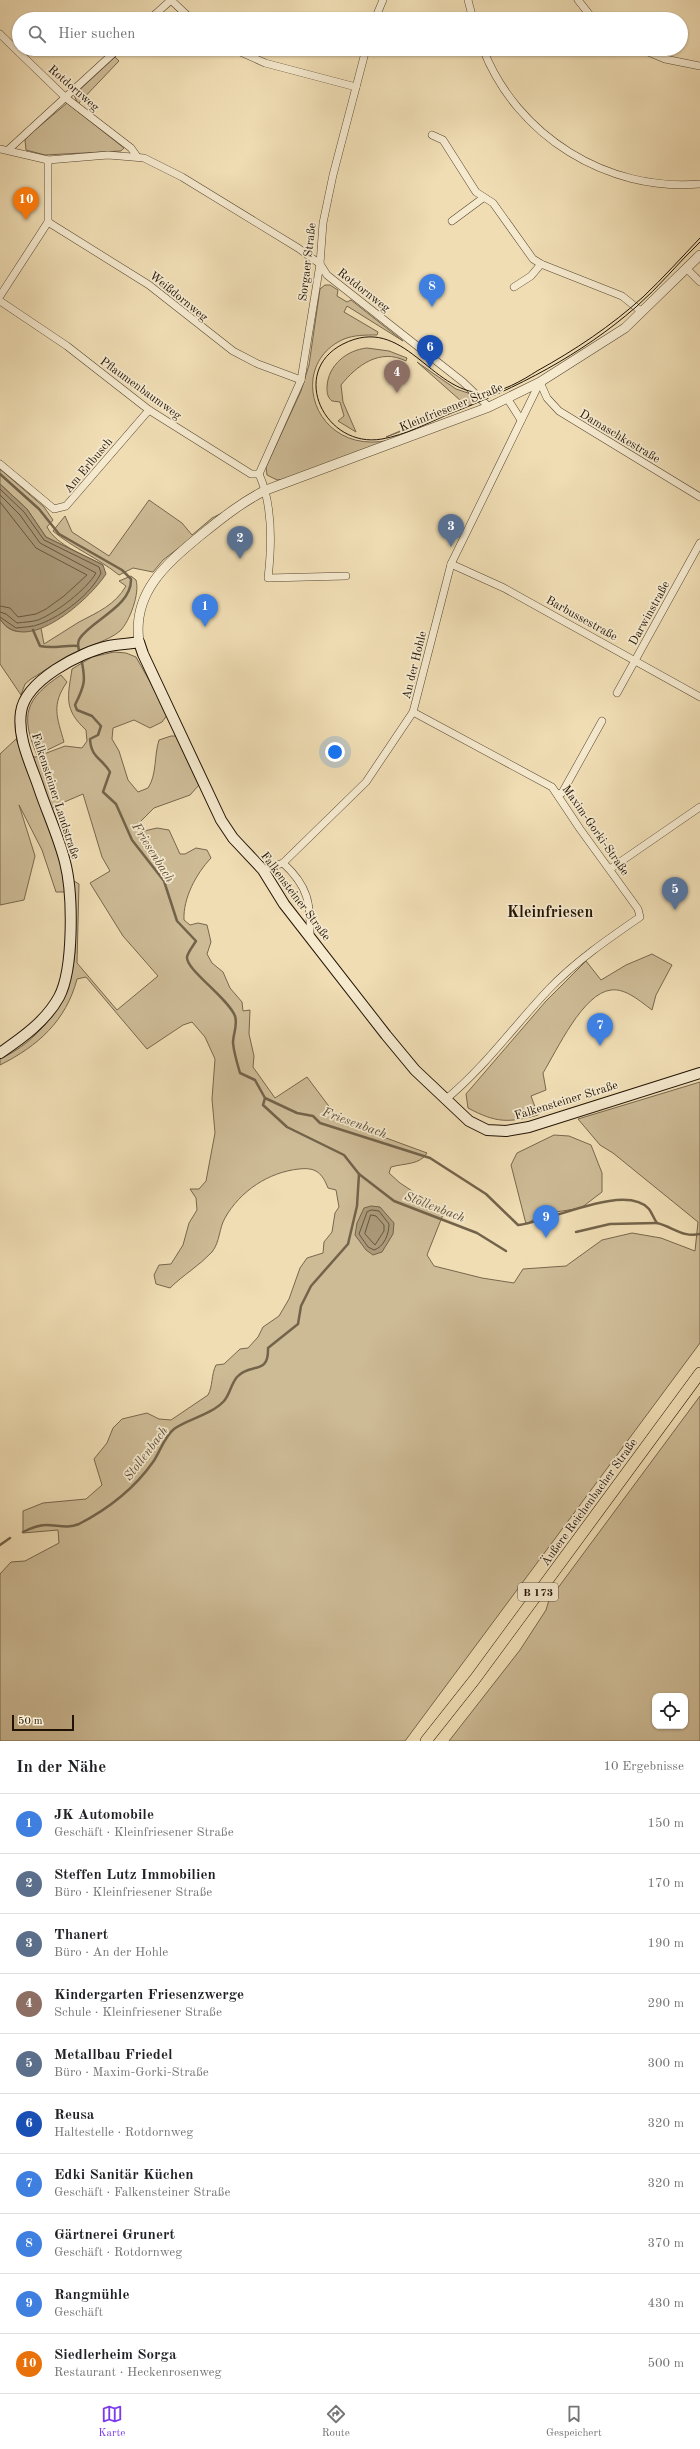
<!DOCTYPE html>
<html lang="de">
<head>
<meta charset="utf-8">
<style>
	body { margin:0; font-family:"Old Standard TT",serif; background:#f2f2f2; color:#202124 }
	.controls { position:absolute; right:12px; bottom:12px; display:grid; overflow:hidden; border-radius:8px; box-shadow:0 1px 3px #0004 }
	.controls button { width:36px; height:36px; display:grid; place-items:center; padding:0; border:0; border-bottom:1px solid #e0e0e0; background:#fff; color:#202124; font:20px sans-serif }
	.scale { position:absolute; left:12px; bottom:10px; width:62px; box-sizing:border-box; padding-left:4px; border:2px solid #211304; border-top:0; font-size:11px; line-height:14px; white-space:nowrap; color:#211304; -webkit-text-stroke:3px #f5e9ce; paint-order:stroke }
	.you { position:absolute; left:335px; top:752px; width:14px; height:14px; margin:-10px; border:3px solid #fff; border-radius:50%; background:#1a73e8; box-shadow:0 0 0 6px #1a73e833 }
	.badge { display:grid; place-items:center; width:26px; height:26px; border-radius:50%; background:#7c3aed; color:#fff; font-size:13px; font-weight:700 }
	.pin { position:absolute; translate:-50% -33px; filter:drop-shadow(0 1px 2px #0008) }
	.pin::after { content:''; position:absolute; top:21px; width:14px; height:12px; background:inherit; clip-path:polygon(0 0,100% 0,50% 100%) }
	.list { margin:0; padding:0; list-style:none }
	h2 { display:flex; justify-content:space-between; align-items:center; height:52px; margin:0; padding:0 16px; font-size:17px }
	h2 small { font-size:13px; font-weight:400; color:#757577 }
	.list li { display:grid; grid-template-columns:26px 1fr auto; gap:12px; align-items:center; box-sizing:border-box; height:60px; padding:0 16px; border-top:1px solid #e0e0e0 }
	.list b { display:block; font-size:15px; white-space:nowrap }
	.list p { margin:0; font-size:13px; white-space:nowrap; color:#757577 }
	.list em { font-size:13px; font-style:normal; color:#757577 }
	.icon { flex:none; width:22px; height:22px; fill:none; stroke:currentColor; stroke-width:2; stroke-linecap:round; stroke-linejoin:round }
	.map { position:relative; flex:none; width:700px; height:1741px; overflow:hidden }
	.search { position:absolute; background:#fff; box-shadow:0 1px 3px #0004; left:12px; right:12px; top:12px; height:44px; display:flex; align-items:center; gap:10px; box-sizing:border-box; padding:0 14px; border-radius:22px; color:#757577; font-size:15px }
	.sheet { height:652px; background:#fff }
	nav { display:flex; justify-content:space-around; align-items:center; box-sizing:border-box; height:56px; border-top:1px solid #e0e0e0; background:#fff; font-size:11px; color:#757577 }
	nav a { display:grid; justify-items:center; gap:2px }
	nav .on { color:#7c3aed }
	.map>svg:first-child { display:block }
	.green { fill:#cdbb96; stroke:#77674d; fill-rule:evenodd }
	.water { fill:#aa9878; stroke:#73634a }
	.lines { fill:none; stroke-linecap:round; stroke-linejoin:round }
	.shore { stroke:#66563e; stroke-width:1 }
	.stream { stroke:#73634a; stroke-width:2.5 }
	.minor-casing { stroke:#554630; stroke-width:8 }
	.tertiary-casing { stroke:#554630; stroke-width:10 }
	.secondary-casing { stroke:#211304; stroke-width:12 }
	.primary-casing { stroke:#211304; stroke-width:12 }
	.minor { stroke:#f5e9ce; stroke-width:7 }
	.tertiary { stroke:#f5e9ce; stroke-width:9 }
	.secondary { stroke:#f5e9ce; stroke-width:10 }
	.primary { stroke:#f0ddb4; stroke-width:11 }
	.tram { stroke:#211304; stroke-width:1 }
	.labels { text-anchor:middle; stroke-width:3.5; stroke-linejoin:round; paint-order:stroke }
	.shield { fill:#f5e9ce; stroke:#615341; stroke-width:1 }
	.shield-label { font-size:11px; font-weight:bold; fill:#211304 }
	.street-label { font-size:12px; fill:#211304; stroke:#f5e9ce }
	.water-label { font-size:13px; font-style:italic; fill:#5f4f38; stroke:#f5e9ce }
	.district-label { font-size:16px; font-weight:bold; fill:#211304; stroke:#f5e9ce }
</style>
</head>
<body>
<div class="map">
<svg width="700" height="1741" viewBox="0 0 700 1741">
	<rect width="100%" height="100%" fill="#f0ddb4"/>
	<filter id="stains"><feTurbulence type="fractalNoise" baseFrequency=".005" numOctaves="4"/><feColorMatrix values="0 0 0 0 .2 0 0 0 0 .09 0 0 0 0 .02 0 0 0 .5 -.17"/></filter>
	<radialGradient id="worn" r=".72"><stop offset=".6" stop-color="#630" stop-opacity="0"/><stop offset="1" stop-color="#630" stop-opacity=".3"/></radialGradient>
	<g class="green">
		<polygon points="115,57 119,61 78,104 74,95"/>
		<polygon points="67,103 124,148 121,151 45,155 26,150 25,140 28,136"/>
		<path d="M325,285h5l8,5 -1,6 10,6 4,-2 52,41 -56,-35 -3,6 34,20 -1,3c-12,0 -23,0 -33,4 -59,26 -30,118 46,101l-104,39 -9,1 -10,-5 -1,-8 35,-76 8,-26 11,-76z"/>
		<path d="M367,348l22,3 18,7 -1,3c-26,-13 -49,4 -65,24l2,17 13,30 -18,-11 6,-5 -4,-14 -8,-1c-5,-4 -5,-9 -5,-14 1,-22 20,-37 40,-39z"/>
		<polygon points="417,362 456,389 471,394 474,401 473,404 386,437 461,405 461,401"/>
		<path d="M0,469l44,38 9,13 -6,7c10,19 38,28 56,38l-57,-28 -19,-28 -27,-25z"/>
		<path d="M149,500l33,23 10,12 20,-17 16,-8 -65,50 -10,12 -20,-4 -14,7c-21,-17 -46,-27 -66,-44l12,-15 7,16 37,24z"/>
		<path d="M131,576l5,4c4,13 -6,41 -16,51 -12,10 -30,14 -44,21 -16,7 -30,18 -45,27l-6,5 -4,11 -21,-31v-45c11,17 23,13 41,9l3,16c12,-7 23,-15 35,-22 19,-10 36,-17 47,-36l-7,-5z"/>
		<path d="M114,652l12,1 10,4 32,57 -6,8 -12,6 -16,-8 -21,8 -1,11 7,12 9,29 10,12 10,-4c9,-13 6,-33 11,-48l12,-4h7l21,49 -9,10 -36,13 -15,15 5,8 13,-3 12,2 11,24h5l11,-6 11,2 4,8c-15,16 -28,40 -27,62l6,5 8,-2 9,2 4,17 -4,12 5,9 11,9 7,16 12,14 1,9 7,-1 -1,24 5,22 -1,11 22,31 32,-21 33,44 87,32c-7,12 -22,10 -36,14l-2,6 11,10 44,29 -17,43 7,11 48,12 32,5 9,-14 43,-3 36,-26 30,-7 29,5 34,13 3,-29 -85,-69 -13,-8 -22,-26 122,-37v261l-295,398h-405v-167l11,-12 14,-1 34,-18 -1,-13 -35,3v-22l20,-8 43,-4 16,-14 -8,-26 13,-16 6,-15 9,-9 25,-6 12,6 12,1 37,-25c5,-9 3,-20 8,-30l8,-1 16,-15 8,-1 10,-11 5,-10 16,-11 10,-17 11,-31 7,-10 16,-5 1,-11 8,-10 3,-19 4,-6 -3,-17 -8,-2c-6,-15 -12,-21 -29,-19 -30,3 -59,22 -74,49 -6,10 -5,24 -13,34 -13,14 -29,23 -42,36l-14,-4 -2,-9 5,-10 12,-1 12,-19 6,-22 8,-13 -1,-12 -6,-9h9l7,-8 9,-48 -3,-34 3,-40 -10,-22 -13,-15 -9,3 -36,24 -61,-72 -9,2c-11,42 -39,67 -77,86v-6c37,-17 65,-52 73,-92 5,-27 0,-58 0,-85l1,-1 5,3 -2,79 40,47 41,-34 -35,-40 -33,-53 20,-12 -8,-14 -19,-63 -28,12 -8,9 19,66v11h-10l-14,-42 -23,-45 16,51 -11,44 -24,5v-151l16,-15 8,17 12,1 29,-11 17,2 5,-7 -1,-11c-23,-21 -18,-34 -14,-61l20,-12z"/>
		<path d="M61,675l6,7c-16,23 -10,35 -3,60l-27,13c-17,-40 -12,-56 24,-80z"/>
		<path d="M652,954l20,11 -16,30 -4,15c-11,-8 -26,-22 -41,-20 -28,3 -54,60 -68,83l3,17 -15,6 7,19c-30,8 -42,8 -70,-7l-2,-14 80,-93 40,-40 15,19 25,-15z"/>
		<polygon points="554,1135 569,1136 591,1145 602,1173 602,1192 581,1208 543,1214 526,1224 511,1165 517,1153"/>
		<path d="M700,1396v345h-251l71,-91 26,-40 3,-10zM655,1696h30v30h-30z"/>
	</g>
	<g class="water">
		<path d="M0,484l27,25 19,28 57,28 3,9c-16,25 -81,84 -106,45z"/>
		<polygon points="371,1206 380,1207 394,1223 393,1234 382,1252 373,1255 366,1250 355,1235 357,1223 364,1208"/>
	</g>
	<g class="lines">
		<g class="shore">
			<path d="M0,489l24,23 20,28 55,27 2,6c-10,21 -39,43 -61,51 -7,3 -16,3 -24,4l-16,-11"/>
			<path d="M0,495l20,20 20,28 56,30c-9,16 -40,40 -58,47 -6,2 -14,2 -21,3l-11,-9 -6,-2"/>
			<polyline points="0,502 36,548 87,575 64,596 46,609 36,614 18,617 10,608 0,606"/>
			<path d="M372,1210l7,1 10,13c0,10 -5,23 -15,26l-6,-3 -9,-13 8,-22z"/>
			<polygon points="371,1215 376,1216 384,1225 384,1231 375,1245 365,1234"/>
		</g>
		<g class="stream">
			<path d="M0,474l39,35 20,25 63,36 9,9c1,27 -39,41 -51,59 -3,4 -2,10 0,15"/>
			<path d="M33,630l7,16c13,3 24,-1 38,0"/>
			<path d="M81,658c5,22 4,27 -6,47l2,5 15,6 9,10 -3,9 -8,4c1,19 12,19 20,33l-7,20 13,12 16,36 32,41 13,40 19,20c-3,5 -8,11 -9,16 -1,13 40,40 48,59 3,9 -2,18 -2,27 1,10 4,20 7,30l15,7 10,18 32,15 16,3 7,7 110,35 56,36 32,31c29,-2 107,-43 131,-16 3,4 5,10 8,14 16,4 26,15 43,11"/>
			<polyline points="265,1098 263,1105 287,1127 344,1155 359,1174 394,1201 477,1233 506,1251"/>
			<polyline points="576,1232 610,1224 657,1223"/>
			<path d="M23,1532c8,-4 15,-7 23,-7 12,0 21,4 33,-1 29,-15 55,-35 74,-62 7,-10 11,-25 21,-33 14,-10 37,-14 50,-28 6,-7 7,-17 13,-24 13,-15 32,-1 31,-29l30,-24 3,-18 10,-20 37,-42 9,-38 2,-32"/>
			<polyline points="0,1545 10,1538"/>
		</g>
		<defs>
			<g id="minor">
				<polyline points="171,0 191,19"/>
				<polyline points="468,0 473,19"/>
				<polyline points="578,0 593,19"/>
				<polyline points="150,19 171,0"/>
				<polyline points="375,19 383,0"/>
				<polyline points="0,34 66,98 131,148 136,155"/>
				<polyline points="234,49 265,63 356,87"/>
				<path d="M483,49c34,87 124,143 217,135"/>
				<polyline points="641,49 665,59 700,66"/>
				<polyline points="432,135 443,140 476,192 493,203 533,259 541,264 622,296 642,312"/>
				<polyline points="0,149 48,160 108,155 144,158 182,177 298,248 320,264 327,275 463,382 489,407"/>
				<polyline points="8,150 118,49"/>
				<polyline points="452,221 483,198"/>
				<polyline points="48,222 149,285 233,351 258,364 301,380"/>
				<polyline points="687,269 700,282"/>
				<polyline points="514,287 531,276 541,264"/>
				<polyline points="0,296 48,222 48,160"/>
				<polyline points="0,301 67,346 149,410 251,474 259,474"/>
				<polyline points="540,382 547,398 559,411 700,497"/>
				<polyline points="507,398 521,420"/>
				<polyline points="0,464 54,509 66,506 149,410"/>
				<polyline points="259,474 301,380 320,264 323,223 333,175 366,49"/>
				<path d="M259,474c14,31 13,70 9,104l78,-2"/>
				<polyline points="451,564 504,588 700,697"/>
				<polyline points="617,693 700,543"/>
				<path d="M413,712l139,75 28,42 58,80 2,8c-32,22 -64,44 -91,72 -35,37 -64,78 -104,111"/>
				<polyline points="558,794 562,793 602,721"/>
				<path d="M283,863c25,23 28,40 27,73"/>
				<polyline points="610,869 700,807"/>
				<polyline points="263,870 283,863 366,782 413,712 451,564 540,382"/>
			</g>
			<path id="tertiary" d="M139,642c-7,-50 27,-78 62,-107 21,-17 41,-33 65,-45l223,-83 51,-25 85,-54 75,-73"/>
			<path id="secondary" d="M0,1053c22,-15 46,-32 59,-56 15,-28 14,-104 6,-135 -6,-24 -17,-48 -25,-71 -8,-25 -23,-52 -19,-79 4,-31 59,-60 88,-66 10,-2 20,-2 30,-4l4,12 78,166 12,18 30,32 21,34 102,131 29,35 54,51 18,9 19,1 23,-4 171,-54"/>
			<polyline id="primary" points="426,1741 475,1679 700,1373"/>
		</defs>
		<use href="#minor" class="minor-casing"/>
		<use href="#tertiary" class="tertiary-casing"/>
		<use href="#secondary" class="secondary-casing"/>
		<use href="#primary" class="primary-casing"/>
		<use href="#minor" class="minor"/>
		<use href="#tertiary" class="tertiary"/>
		<use href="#secondary" class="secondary"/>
		<use href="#primary" class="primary"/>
		<path class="tram" d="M700,238c-19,20 -37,40 -57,59 -32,29 -68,53 -106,74 -14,9 -36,22 -53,22 -54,0 -80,-80 -141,-49 -55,28 -18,105 39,95 23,-4 46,-16 67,-25 68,-26 132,-59 187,-107 23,-20 42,-44 64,-65"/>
	</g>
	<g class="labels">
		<rect class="shield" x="518" y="1583" width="40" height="18" rx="3"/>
		<g class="shield-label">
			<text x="538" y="1596">B 173</text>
		</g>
		<g class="street-label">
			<text transform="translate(74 88) rotate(41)" y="4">Rotdornweg</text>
			<text transform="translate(307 262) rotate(-83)" y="4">Sorgaer Straße</text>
			<text transform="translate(364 290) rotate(38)" y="4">Rotdornweg</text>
			<text transform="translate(179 296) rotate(39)" y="4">Weißdornweg</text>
			<text transform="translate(141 388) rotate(36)" y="4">Pflaumenbaumweg</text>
			<text transform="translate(451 407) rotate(-22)" y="4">Kleinfriesener Straße</text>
			<text transform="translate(620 436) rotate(31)" y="4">Damaschkestraße</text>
			<text transform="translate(88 465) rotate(-50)" y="4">Am Erlbusch</text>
			<text transform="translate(649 613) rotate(-61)" y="4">Darwinstraße</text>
			<text transform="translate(582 618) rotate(29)" y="4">Barbussestraße</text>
			<text transform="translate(414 665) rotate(-76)" y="4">An der Hohle</text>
			<text transform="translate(56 796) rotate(72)" y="4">Falkensteiner Landstraße</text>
			<text transform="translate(596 830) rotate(55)" y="4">Maxim-Gorki-Straße</text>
			<text transform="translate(296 896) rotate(53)" y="4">Falkensteiner Straße</text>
			<text transform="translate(566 1100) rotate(-17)" y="4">Falkensteiner Straße</text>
			<text transform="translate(589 1502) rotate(-54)" y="4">Äußere Reichenbacher Straße</text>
		</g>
		<g class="water-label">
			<text transform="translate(154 852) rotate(58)" y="5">Friesenbach</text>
			<text transform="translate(355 1122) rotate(20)" y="5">Friesenbach</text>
			<text transform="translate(435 1206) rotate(21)" y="5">Stollenbach</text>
			<text transform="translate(145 1453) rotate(-53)" y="5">Stollenbach</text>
		</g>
		<g class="district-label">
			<text x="550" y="917">Kleinfriesen</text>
		</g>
	</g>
	<rect width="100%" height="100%" filter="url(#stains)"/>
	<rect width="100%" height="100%" fill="url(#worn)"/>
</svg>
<div class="controls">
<button><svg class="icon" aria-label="locate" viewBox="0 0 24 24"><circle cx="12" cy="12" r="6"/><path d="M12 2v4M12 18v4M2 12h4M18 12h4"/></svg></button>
</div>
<div class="scale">50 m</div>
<div class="you"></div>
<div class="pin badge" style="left:205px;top:627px;background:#3f7fe0">1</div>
<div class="pin badge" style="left:240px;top:559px;background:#5c6f8a">2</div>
<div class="pin badge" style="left:451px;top:547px;background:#5c6f8a">3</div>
<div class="pin badge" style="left:397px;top:393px;background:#8d6e63">4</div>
<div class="pin badge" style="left:675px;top:910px;background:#5c6f8a">5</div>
<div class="pin badge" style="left:430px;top:368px;background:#1a4fb4">6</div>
<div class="pin badge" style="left:600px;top:1046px;background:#3f7fe0">7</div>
<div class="pin badge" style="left:432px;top:307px;background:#3f7fe0">8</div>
<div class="pin badge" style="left:546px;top:1238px;background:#3f7fe0">9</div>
<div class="pin badge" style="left:26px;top:220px;background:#e8710a">10</div>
<div class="search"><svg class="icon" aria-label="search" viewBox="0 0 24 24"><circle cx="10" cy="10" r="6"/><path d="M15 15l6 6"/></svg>Hier suchen</div>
</div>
<section class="sheet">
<h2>In der Nähe<small>10 Ergebnisse</small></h2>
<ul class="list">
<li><span class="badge" style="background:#3f7fe0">1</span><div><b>JK Automobile</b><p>Geschäft · Kleinfriesener Straße</p></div><em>150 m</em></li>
<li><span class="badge" style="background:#5c6f8a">2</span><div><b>Steffen Lutz Immobilien</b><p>Büro · Kleinfriesener Straße</p></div><em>170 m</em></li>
<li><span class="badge" style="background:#5c6f8a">3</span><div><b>Thanert</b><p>Büro · An der Hohle</p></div><em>190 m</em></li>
<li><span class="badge" style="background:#8d6e63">4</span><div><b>Kindergarten Friesenzwerge</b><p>Schule · Kleinfriesener Straße</p></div><em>290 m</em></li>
<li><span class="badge" style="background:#5c6f8a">5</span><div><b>Metallbau Friedel</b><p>Büro · Maxim-Gorki-Straße</p></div><em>300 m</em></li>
<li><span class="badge" style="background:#1a4fb4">6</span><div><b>Reusa</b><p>Haltestelle · Rotdornweg</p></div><em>320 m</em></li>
<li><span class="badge" style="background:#3f7fe0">7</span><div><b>Edki Sanitär Küchen</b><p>Geschäft · Falkensteiner Straße</p></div><em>320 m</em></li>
<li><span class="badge" style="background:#3f7fe0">8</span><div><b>Gärtnerei Grunert</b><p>Geschäft · Rotdornweg</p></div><em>370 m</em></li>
<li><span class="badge" style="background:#3f7fe0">9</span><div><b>Rangmühle</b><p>Geschäft</p></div><em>430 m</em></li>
<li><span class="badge" style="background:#e8710a">10</span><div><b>Siedlerheim Sorga</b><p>Restaurant · Heckenrosenweg</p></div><em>500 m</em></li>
</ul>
</section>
<nav>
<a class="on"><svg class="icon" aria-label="map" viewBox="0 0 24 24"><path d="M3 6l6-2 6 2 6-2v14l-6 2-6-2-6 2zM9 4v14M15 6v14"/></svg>Karte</a>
<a><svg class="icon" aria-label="directions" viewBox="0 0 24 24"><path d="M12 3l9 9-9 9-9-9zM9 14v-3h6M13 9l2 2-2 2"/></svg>Route</a>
<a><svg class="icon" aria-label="saved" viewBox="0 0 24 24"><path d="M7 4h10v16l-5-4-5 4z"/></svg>Gespeichert</a>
</nav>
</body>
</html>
